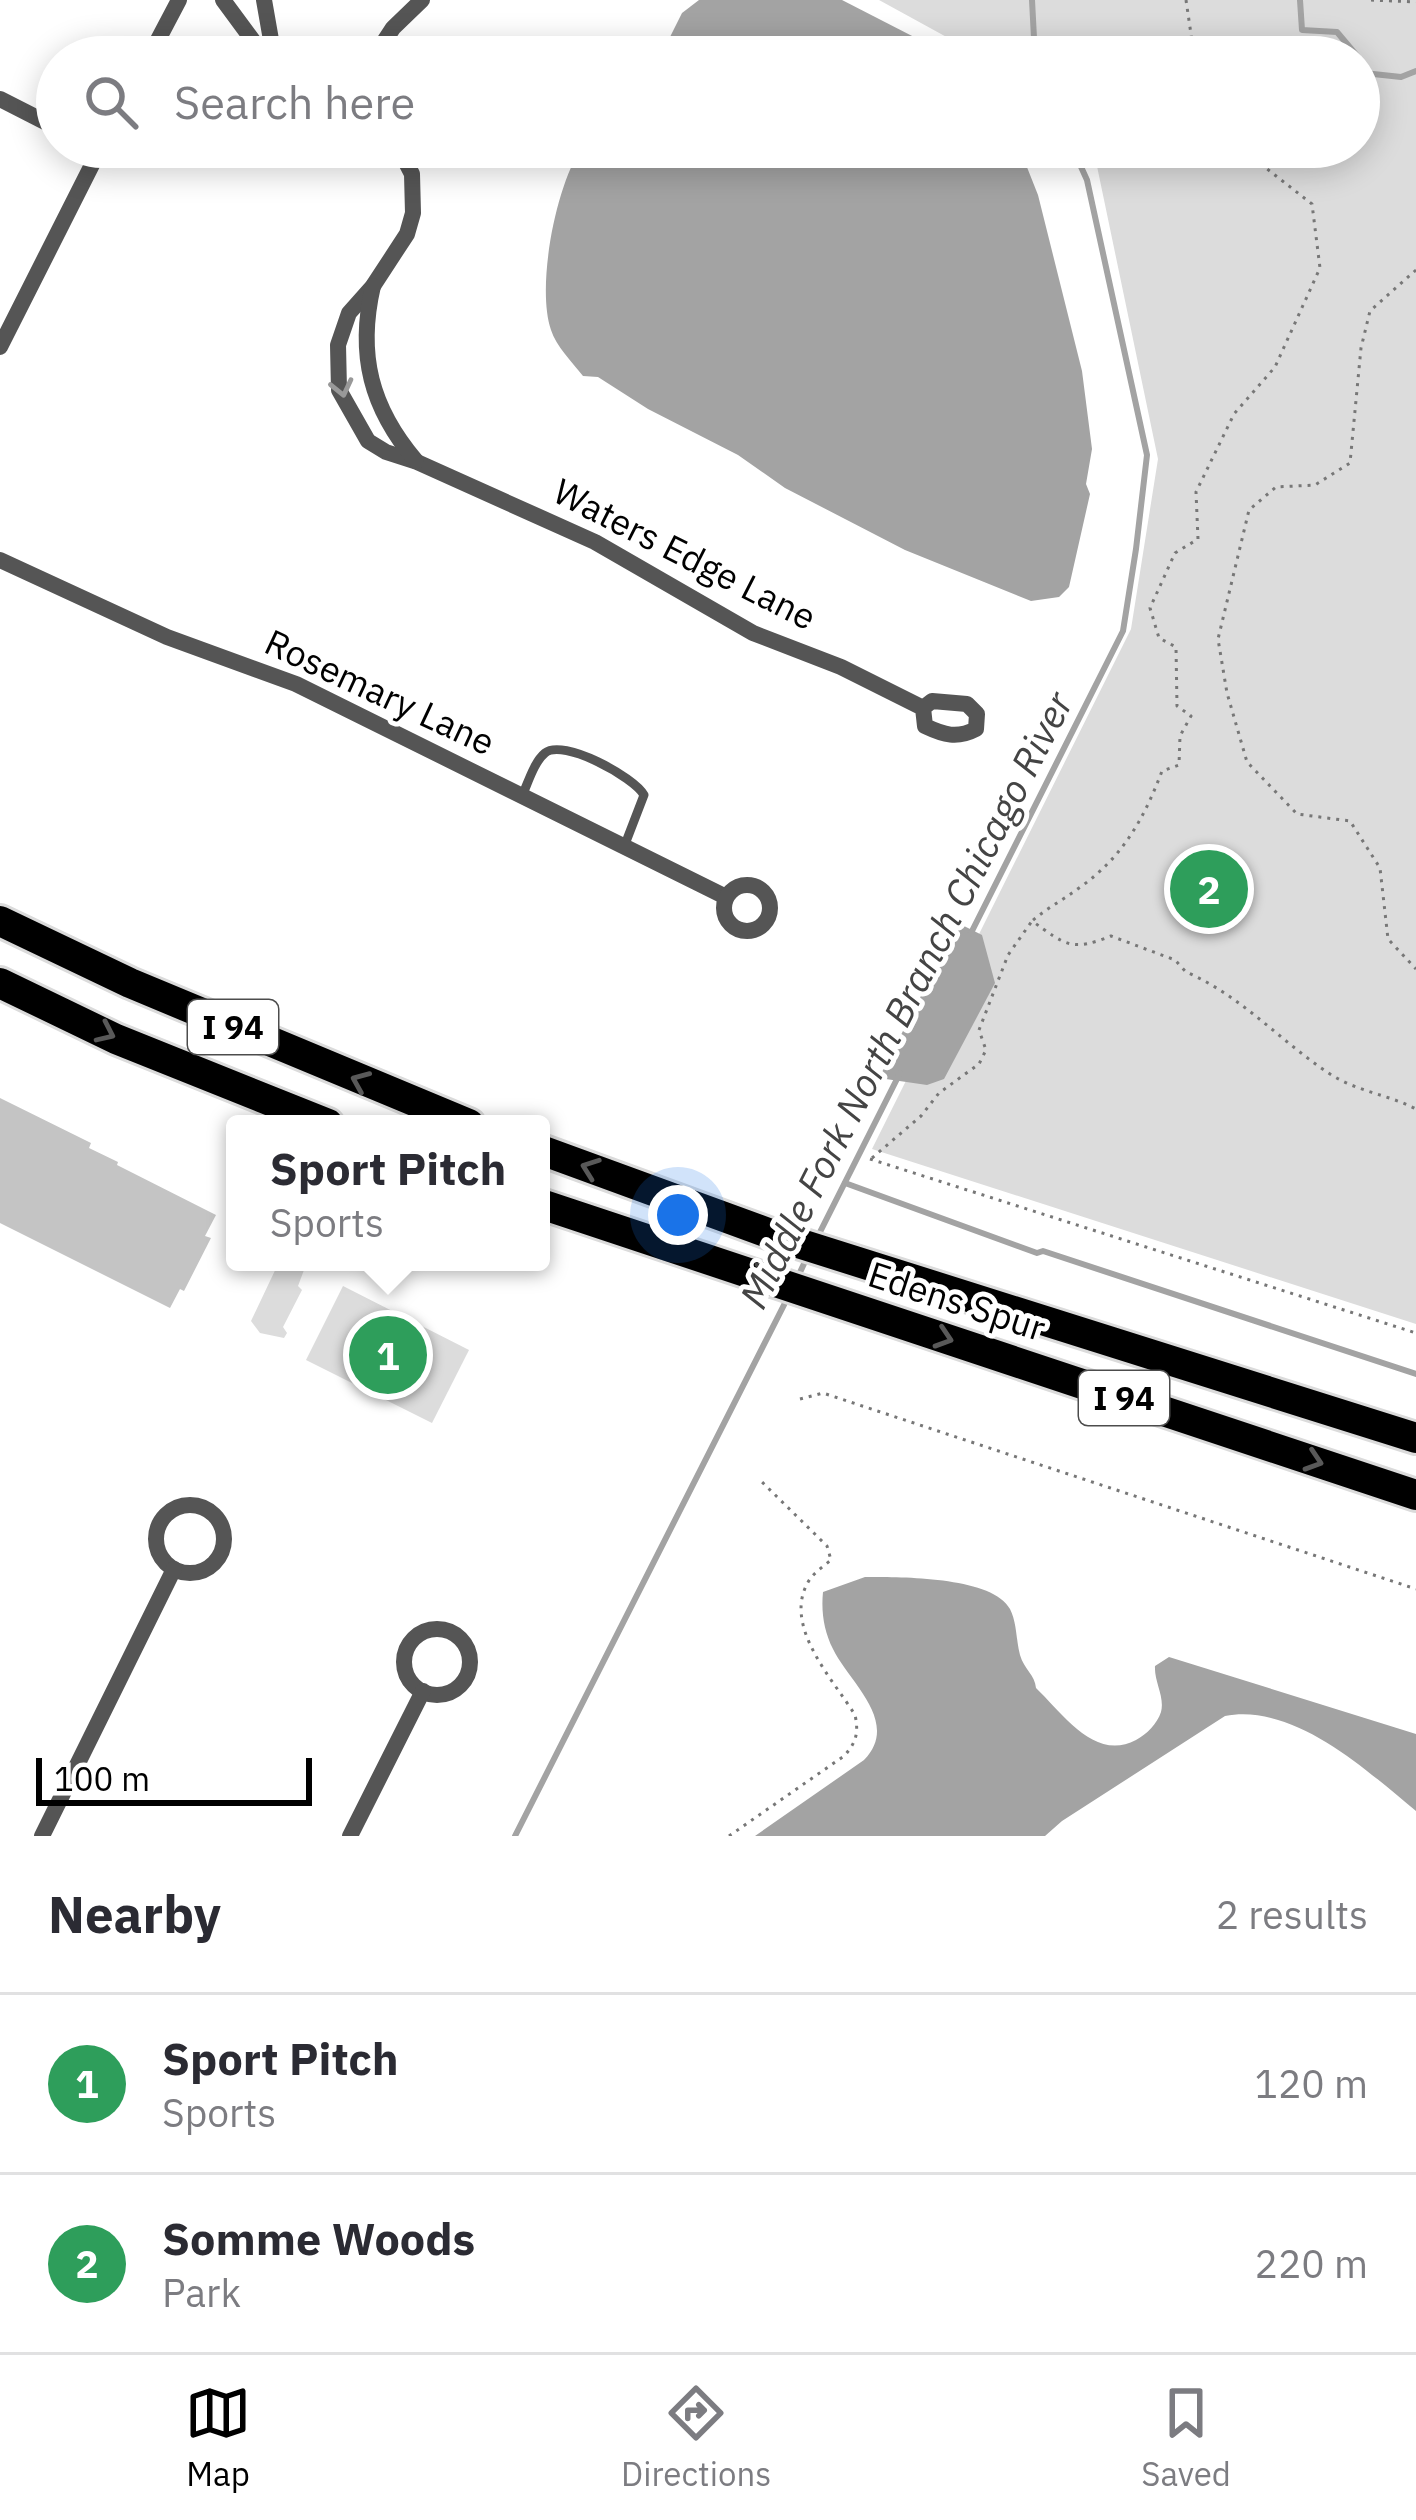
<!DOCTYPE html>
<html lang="en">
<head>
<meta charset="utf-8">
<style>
	body { margin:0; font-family:"IBM Plex Sans",sans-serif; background:#f2f2f3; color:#2b2b33 }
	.scale { position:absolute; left:36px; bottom:30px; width:276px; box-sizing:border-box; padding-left:12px; border:6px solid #000; border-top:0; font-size:33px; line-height:42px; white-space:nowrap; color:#000; -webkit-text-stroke:9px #fff; paint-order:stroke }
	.you { position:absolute; left:678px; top:1215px; width:42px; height:42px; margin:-30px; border:9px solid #fff; border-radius:50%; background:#1a73e8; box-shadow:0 0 0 18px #1a73e833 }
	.badge { display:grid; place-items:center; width:78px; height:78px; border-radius:50%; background:#000; color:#fff; font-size:39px; font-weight:700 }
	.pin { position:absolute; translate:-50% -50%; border:6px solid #fff; box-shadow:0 3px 12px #0006 }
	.popup { position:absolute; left:226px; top:1115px; width:324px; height:156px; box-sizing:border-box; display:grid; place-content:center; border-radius:12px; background:#fff; filter:drop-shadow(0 3px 9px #0005); font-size:39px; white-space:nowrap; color:#7c7c81 }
	.popup b { font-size:45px; color:#2b2b33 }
	.popup::after { content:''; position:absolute; left:50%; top:100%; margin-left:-24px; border:24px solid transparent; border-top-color:#fff }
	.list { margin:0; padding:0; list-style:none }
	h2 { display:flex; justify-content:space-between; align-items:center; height:156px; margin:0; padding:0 48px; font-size:51px }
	h2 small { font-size:39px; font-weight:400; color:#7c7c81 }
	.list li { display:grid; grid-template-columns:78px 1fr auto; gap:36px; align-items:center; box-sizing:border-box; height:180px; padding:0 48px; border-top:3px solid #e1e1e2 }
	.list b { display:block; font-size:45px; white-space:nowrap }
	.list p { margin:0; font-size:39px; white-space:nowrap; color:#7c7c81 }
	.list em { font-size:39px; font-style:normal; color:#7c7c81 }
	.icon { flex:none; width:66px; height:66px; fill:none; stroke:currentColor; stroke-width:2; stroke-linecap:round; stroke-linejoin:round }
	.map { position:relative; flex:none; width:1416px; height:1836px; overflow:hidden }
	.search { position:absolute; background:#fff; box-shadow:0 6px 30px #0003; left:36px; right:36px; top:36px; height:132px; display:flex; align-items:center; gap:30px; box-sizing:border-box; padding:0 42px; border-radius:66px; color:#7c7c81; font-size:45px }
	.sheet { height:516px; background:#fff }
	nav { display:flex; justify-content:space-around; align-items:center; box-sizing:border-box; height:168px; border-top:3px solid #e1e1e2; background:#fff; font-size:33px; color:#7c7c81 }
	nav a { display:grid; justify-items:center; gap:6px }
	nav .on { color:#000 }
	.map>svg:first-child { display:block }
	.green { fill:#dcdcdc }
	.water { fill:#a3a3a3 }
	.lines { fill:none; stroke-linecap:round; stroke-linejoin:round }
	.stream { stroke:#a3a3a3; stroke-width:6 }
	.building { fill:#c4c4c4 }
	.motorway-casing { stroke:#dbdbdb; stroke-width:36 }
	.path { stroke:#777; stroke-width:3; stroke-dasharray:3 6; stroke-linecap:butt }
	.service { stroke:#555; stroke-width:9 }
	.minor { stroke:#555; stroke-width:16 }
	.motorway { stroke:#000; stroke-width:30 }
	.oneway { stroke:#999 }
	.oneway2 { stroke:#595959 }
	.labels { text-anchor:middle; stroke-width:10; stroke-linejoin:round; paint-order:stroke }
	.shield { fill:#fff; stroke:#4c4c4c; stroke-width:3 }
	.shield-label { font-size:33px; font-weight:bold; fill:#000 }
	.street-label { font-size:36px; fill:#000; stroke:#fff }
	.water-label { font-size:39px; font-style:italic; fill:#444; stroke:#fff }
</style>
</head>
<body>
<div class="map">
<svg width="1416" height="1836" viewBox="0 0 1416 1836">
	<rect width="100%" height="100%" fill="#fff"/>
	<g class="green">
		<polygon points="879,0 1416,0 1416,1324 872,1149 1131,629 1158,459 1093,147 1359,147 1359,57 983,57"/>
		<polygon points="279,1262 307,1262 298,1286 302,1290 283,1327 287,1333 284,1338 260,1333 251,1321"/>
		<polygon points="343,1286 469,1350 432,1423 306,1360"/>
	</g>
	<g class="water">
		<polygon points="699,0 842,0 953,57 660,57 682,13"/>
		<path d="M582,147h437l19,48 44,176 10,78 -6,35 4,10 -21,93 -10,10 -28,4 -126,-51 -120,-62 -47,-33 -90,-46 -50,-32 -15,-1c-11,-14 -27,-30 -32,-46 -15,-44 5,-145 31,-183z"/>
		<polygon points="958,923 982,935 995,983 944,1079 927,1085 879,1078"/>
		<path d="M865,1577c33,0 127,-1 145,32 7,14 6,31 10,46 4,14 15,20 16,33 27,26 59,74 100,52 11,-6 21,-16 25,-28 4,-15 -7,-30 -6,-46l14,-9 247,77v77c-50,-41 -121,-108 -191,-95l-163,105 -17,15h-290l109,-76c37,-38 -15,-78 -31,-111 -9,-18 -12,-37 -10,-57z"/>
	</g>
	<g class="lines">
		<g class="stream">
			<polyline points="1032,0 1035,57"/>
			<polyline points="1300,0 1302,30 1337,32 1358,57"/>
			<polyline points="1359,59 1364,73 1401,77 1416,71"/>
			<polyline points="971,933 1123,631 1136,549 1147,455 1087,180 1072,147"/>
			<polyline points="845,1183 1037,1253 1043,1251 1416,1374"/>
			<polyline points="817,1238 900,1073"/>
			<polyline points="796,1281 808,1255"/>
			<polyline points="515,1836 787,1299"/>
		</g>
	</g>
	<polygon class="building" points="0,1098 91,1143 89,1148 118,1162 117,1165 216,1215 205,1236 211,1238 184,1291 180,1289 170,1308 0,1223"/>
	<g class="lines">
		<defs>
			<g id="motorway">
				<polyline points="0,921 130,983 469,1124"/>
				<polyline points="0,983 116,1039 328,1124"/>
				<polyline points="541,1150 779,1237 1416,1438"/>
				<polyline points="541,1204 1416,1495"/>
			</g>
		</defs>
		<use href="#motorway" class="motorway-casing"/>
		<g class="path">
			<polyline points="1186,0 1192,41 1200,57"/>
			<polyline points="1371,0 1416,2"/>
			<path d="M1239,147l73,57 8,64 -45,99 -41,47 -38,78 2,47 -23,14 -25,55 9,30 17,9 1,59 14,10 -11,20 -1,29 -17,6c-18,48 -40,87 -83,117 -16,12 -32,20 -47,33 34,24 39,31 79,15l64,24 11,12c56,24 95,70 144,102 28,18 57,20 86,35"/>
			<polyline points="1416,270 1370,311 1361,348 1350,463 1315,485 1276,487 1249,510 1218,639 1227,693 1247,762 1297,814 1350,821 1380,868 1388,939 1416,969"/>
			<polyline points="872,1158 921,1116 939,1093 979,1064 986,1050 979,1030 1008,955 1032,921"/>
			<polyline points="870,1159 1416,1333"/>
			<polyline points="800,1399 823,1393 1416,1589"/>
			<path d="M729,1836l115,-80c12,-13 15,-23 11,-41 -22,-36 -75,-91 -45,-136 5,-7 15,-14 21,-19l-4,-14 -65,-64"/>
		</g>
		<path class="service" d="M522,796c6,-13 12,-34 23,-43 18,-15 89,24 99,42l-20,52"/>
		<g class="minor">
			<polyline points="223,0 265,57"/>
			<polyline points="264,0 274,57"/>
			<polyline points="149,57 179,0"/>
			<polyline points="374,57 393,28 422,0"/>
			<polyline points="0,99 57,128"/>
			<path d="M398,147l14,27 1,39 -6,21 -34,52 -24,27 -11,32 1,45 29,51 18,11 31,10 178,80 158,91 88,34 82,41 2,18c19,9 32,13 51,3l1,-15 -10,-10 -35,-3 -9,7"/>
			<path d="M373,286c-16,69 -2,122 43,175"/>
			<polyline points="0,347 101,147"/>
			<polyline points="0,560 167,637 296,684 726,897"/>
			<circle cx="747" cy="908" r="23"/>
			<circle cx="190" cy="1539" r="34"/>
			<circle cx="437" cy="1662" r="33"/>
			<polyline points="42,1836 174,1569"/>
			<polyline points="350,1836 423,1691"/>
		</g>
		<use href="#motorway" class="motorway"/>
	</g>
	<defs><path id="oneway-chevron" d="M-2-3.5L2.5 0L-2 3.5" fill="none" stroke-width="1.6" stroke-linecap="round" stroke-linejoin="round" transform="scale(3)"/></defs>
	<use class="oneway" href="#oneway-chevron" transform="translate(342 388) rotate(77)"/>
	<g class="oneway2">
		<use href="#oneway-chevron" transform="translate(106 1033) rotate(25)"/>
		<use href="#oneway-chevron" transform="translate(360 1081) rotate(-157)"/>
		<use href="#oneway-chevron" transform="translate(590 1168) rotate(-160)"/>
		<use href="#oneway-chevron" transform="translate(944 1338) rotate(18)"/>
		<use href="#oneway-chevron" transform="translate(1314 1461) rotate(18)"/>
	</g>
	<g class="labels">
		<g class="shield">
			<rect x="188" y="1000" width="90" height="54" rx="9"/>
			<rect x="1079" y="1371" width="90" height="54" rx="9"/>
		</g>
		<g class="shield-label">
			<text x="233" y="1039">I 94</text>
			<text x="1124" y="1410">I 94</text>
		</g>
		<g class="street-label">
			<text transform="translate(685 554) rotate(27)" y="13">Waters Edge Lane</text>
			<text transform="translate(380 692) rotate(25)" y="13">Rosemary Lane</text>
			<text transform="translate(957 1301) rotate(18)" y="13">Edens Spur</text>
		</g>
		<g class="water-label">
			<text transform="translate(906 1000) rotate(-63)" y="14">Middle Fork North Branch Chicago River</text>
		</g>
	</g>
</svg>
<div class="scale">100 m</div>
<div class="you"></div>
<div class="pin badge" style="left:388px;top:1355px;background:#2e9e5b">1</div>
<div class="popup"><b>Sport Pitch</b>Sports</div>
<div class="pin badge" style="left:1209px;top:889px;background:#2e9e5b">2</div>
<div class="search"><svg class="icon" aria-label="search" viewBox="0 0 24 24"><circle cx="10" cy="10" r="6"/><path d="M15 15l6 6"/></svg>Search here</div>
</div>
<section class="sheet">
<h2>Nearby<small>2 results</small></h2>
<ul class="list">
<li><span class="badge" style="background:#2e9e5b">1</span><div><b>Sport Pitch</b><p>Sports</p></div><em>120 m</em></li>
<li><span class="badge" style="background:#2e9e5b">2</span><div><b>Somme Woods</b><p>Park</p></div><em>220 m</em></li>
</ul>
</section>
<nav>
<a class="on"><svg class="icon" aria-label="map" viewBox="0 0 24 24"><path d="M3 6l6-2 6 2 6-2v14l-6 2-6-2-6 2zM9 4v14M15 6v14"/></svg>Map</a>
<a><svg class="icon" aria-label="directions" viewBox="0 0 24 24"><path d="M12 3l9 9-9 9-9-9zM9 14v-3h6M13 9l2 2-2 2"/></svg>Directions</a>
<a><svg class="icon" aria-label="saved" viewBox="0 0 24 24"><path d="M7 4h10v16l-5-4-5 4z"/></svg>Saved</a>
</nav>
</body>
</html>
